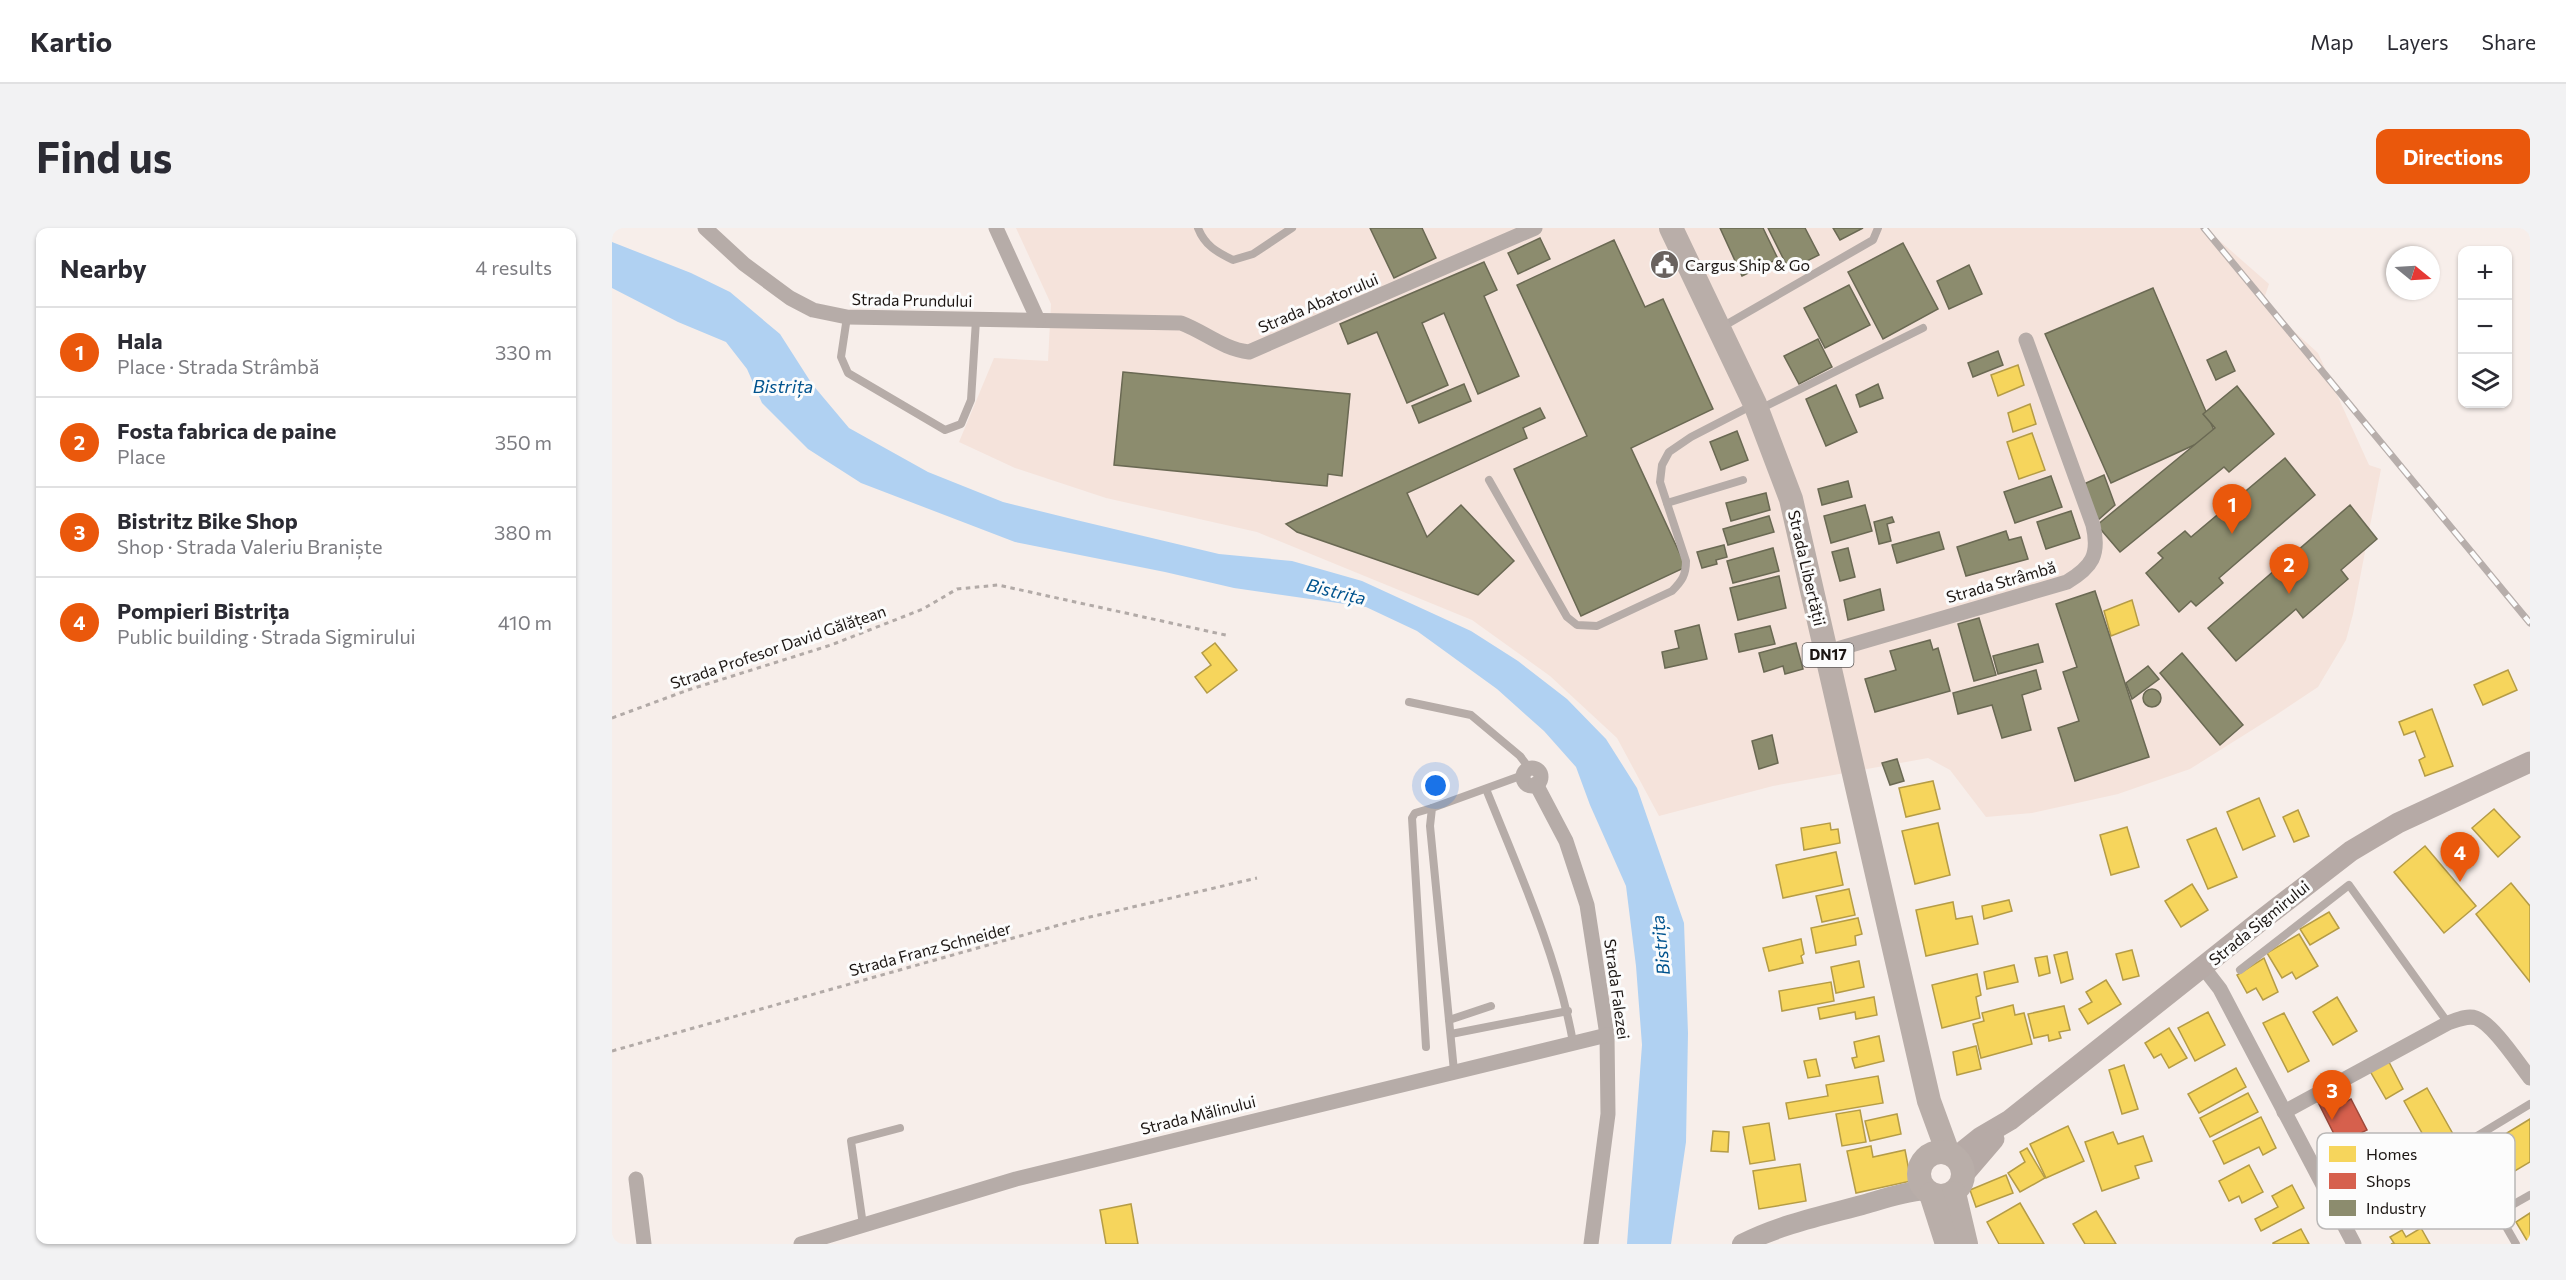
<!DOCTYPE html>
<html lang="en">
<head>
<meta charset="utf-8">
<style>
	body { margin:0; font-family:Commissioner,sans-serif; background:#f2f2f3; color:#2b2b33 }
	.controls { position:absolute; right:18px; top:18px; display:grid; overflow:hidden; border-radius:12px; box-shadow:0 2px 4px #0004 }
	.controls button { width:54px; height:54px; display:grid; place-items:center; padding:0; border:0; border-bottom:2px solid #e1e1e2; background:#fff; color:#2b2b33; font:30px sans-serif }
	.compass { position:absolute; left:1774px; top:18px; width:54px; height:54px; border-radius:50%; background:#fff; box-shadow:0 2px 4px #0004; rotate:108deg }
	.you { position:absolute; left:824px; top:558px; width:21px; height:21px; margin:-15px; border:4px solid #fff; border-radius:50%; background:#1a73e8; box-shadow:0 0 0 9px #1a73e833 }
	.badge { display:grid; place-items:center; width:39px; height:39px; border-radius:50%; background:#ea580c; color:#fff; font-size:20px; font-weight:700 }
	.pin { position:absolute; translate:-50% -50px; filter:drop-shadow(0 2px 3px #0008) }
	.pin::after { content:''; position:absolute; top:32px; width:21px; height:18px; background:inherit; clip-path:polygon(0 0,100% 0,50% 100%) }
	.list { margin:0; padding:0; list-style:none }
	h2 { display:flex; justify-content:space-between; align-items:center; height:78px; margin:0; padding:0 24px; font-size:26px }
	h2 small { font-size:20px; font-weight:400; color:#7c7c81 }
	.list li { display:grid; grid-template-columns:39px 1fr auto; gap:18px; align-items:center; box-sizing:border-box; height:90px; padding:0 24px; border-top:2px solid #e1e1e2 }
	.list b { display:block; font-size:22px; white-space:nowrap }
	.list p { margin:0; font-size:20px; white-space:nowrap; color:#7c7c81 }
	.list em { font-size:20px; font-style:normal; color:#7c7c81 }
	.icon { flex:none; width:33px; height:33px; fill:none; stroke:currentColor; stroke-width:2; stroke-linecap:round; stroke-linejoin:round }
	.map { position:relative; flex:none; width:1918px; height:1016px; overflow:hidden; border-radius:12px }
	header { display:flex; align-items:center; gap:36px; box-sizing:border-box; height:84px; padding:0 30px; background:#fff; border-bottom:2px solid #e1e1e2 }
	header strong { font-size:28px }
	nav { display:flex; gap:33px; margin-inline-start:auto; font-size:21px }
	.intro { display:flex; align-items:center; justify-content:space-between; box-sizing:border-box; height:144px; padding:0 36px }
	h1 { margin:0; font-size:42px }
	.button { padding:15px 27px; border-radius:12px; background:#ea580c; color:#fff; font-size:21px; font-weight:700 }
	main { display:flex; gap:36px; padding:0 36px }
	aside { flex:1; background:#fff; border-radius:12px; box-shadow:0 2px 4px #0004 }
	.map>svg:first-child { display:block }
	.built { fill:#f5e3db }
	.water { fill:#b0d1f2 }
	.homes { fill:#f6d55c; stroke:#b59c46; stroke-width:1.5 }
	.shops { fill:#d6604d; stroke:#9e4a3c; stroke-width:1.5 }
	.industry { fill:#8c8c6e; stroke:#6a6953; stroke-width:1.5 }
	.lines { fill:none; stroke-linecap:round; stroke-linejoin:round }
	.path { stroke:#b2aaa7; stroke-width:3; stroke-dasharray:4.5 4.5; stroke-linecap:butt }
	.service { stroke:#b6aca8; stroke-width:8 }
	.minor { stroke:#b6aca8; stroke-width:15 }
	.tertiary { stroke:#b6aca8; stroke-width:20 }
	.secondary { stroke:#b6aaa6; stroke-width:21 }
	.primary { stroke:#b9aea9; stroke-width:24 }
	.rail-casing { stroke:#b7aeab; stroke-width:7 }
	.rail { stroke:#fcfcfc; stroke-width:4.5; stroke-dasharray:14; stroke-linecap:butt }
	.labels { text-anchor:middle; stroke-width:6; stroke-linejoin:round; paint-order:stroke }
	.shield { fill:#fcfcfc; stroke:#5f5b59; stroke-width:1.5 }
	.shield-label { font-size:15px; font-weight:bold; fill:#1c1613 }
	.poi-label { font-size:16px; fill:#1c1613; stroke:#fcfcfc; text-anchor:start }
	.street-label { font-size:16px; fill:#1c1613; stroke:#fcfcfc }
	.water-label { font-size:18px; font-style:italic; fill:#00538e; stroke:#fcfcfc }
	.key { fill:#fcfcfc; stroke:#b9b7b6; stroke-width:1.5 }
	.key-label { font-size:16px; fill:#1c1613 }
</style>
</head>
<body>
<header>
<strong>Kartio</strong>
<nav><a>Map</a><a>Layers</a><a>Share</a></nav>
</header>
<div class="intro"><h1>Find us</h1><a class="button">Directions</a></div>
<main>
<aside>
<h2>Nearby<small>4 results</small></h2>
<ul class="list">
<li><span class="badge">1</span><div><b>Hala</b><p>Place · Strada Strâmbă</p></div><em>330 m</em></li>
<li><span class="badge">2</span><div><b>Fosta fabrica de paine</b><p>Place</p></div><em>350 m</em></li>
<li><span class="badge">3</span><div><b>Bistritz Bike Shop</b><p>Shop · Strada Valeriu Braniște</p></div><em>380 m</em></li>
<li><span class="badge">4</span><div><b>Pompieri Bistrița</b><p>Public building · Strada Sigmirului</p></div><em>410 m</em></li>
</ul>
</aside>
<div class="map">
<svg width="1918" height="1016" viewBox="0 0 1918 1016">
	<rect width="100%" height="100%" fill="#f7eeea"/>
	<polygon class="built" points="404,0 1593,0 1657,56 1653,68 1662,85 1706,125 1757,237 1769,241 1741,386 1734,412 1706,459 1664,487 1578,541 1506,566 1420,585 1374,589 1338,542 1316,530 1161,558 1047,588 1005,510 938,448 860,392 645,304 494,270 403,240 347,214 382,130 436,133 439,76"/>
	<polygon class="water" points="0,14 79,45 118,64 168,106 200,156 237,200 316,244 391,274 460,291 607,326 680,333 750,353 859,403 906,433 955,471 994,511 1025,560 1072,695 1076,805 1074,914 1059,1016 1015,1016 1030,817 1024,738 1014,658 978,577 964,539 932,503 885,461 805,403 754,379 622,360 553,344 403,314 249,255 196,221 150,175 135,141 114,114 66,94 0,60"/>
	<g class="homes">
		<polygon points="1406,137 1412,157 1386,168 1379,147"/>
		<polygon points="1418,176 1424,196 1401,204 1396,185"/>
		<polygon points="1420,205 1433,242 1407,251 1395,214"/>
		<polygon points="1520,372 1527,397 1499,408 1492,383"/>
		<polygon points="603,415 625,442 595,465 583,449 599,437 590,425"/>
		<polygon points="1896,442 1905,462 1871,477 1862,457"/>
		<polygon points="1820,481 1841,538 1813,548 1807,532 1813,529 1803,503 1792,507 1787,494"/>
		<polygon points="1321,553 1328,581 1294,589 1287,560"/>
		<polygon points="1647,570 1663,608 1631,622 1615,584"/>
		<polygon points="1882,581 1908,609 1886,629 1860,600"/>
		<polygon points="1686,582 1697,608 1682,614 1671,589"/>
		<polygon points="1218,595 1219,602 1226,601 1228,615 1192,622 1189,600"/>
		<polygon points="1326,595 1338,647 1303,656 1290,603"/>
		<polygon points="1515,599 1527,639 1499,647 1488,607"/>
		<polygon points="1604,600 1625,649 1596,661 1575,612"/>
		<polygon points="1813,618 1864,678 1832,705 1782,644"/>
		<polygon points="1224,624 1231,657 1171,670 1164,637"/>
		<polygon points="1899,655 1918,678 1918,754 1864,686"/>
		<polygon points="1580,656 1596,682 1569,699 1553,673"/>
		<polygon points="1237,661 1243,687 1210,694 1204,668"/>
		<polygon points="1397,672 1400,683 1372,691 1370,678"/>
		<polygon points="1341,674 1344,691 1360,688 1366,716 1314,728 1304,682"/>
		<polygon points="1717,684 1727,700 1698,717 1688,701"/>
		<polygon points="1246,690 1250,706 1243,708 1244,717 1204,725 1199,700"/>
		<polygon points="1687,706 1706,738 1684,751 1680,744 1670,750 1655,725"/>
		<polygon points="1189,711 1192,726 1189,728 1191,735 1157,743 1151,720"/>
		<polygon points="1520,722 1527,748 1511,752 1504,726"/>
		<polygon points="1455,724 1461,751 1449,755 1442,727"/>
		<polygon points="1435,728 1438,745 1427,748 1423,730"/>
		<polygon points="1652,730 1666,764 1651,772 1644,760 1635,765 1625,747"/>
		<polygon points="1247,733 1252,759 1224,765 1219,739"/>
		<polygon points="1402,737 1406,754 1375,761 1372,744"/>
		<polygon points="1365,746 1369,767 1364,769 1368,790 1330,800 1320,757"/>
		<polygon points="1494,752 1509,776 1476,796 1467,781 1480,774 1474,764"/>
		<polygon points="1219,754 1222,773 1170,783 1167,763"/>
		<polygon points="1262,769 1265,787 1244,791 1243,784 1208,791 1206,780"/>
		<polygon points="1725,769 1745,803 1721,817 1701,784"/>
		<polygon points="1401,777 1403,787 1412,785 1420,816 1369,830 1361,796 1372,793 1370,785"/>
		<polygon points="1452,778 1458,802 1447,804 1449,810 1437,813 1436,807 1422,810 1416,786"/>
		<polygon points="1596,784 1613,817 1583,833 1566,800"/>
		<polygon points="1672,785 1697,833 1676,844 1651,795"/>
		<polygon points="1557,800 1575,830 1557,840 1549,826 1542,830 1533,815"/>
		<polygon points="1267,808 1272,833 1243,840 1240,830 1245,829 1242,814"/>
		<polygon points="1364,818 1369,841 1345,847 1341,824"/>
		<polygon points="1204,831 1208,848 1196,850 1192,833"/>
		<polygon points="1777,834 1791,861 1774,871 1758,843"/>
		<polygon points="1512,837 1526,881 1510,886 1497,842"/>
		<polygon points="1624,840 1634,859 1587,885 1576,866"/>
		<polygon points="1266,848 1271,875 1177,891 1174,875 1216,868 1214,857"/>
		<polygon points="1815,860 1841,906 1829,913 1834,922 1823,928 1792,873"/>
		<polygon points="1636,865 1646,884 1598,909 1588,890"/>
		<polygon points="1248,882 1254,914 1230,918 1224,886"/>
		<polygon points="1285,886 1289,906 1258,913 1253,893"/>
		<polygon points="1649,889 1664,920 1651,927 1647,919 1612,936 1601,913"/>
		<polygon points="1918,891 1918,934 1881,956 1862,925"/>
		<polygon points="1157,895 1163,932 1138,936 1131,899"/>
		<polygon points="1456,898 1472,933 1434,950 1418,916"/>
		<polygon points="1101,903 1117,904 1116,924 1099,923"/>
		<polygon points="1501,904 1506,916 1531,908 1540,933 1523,938 1527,950 1490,963 1473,914"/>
		<polygon points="1259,918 1261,929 1293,922 1299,953 1244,965 1235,923"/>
		<polygon points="1415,920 1433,950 1408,964 1396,945 1413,934 1408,924"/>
		<polygon points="1188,936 1194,973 1147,981 1141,943"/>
		<polygon points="1637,937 1651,964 1630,975 1627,968 1617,973 1607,953"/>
		<polygon points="1394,947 1401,965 1364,979 1358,962"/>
		<polygon points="1680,957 1692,980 1649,1003 1643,991 1666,979 1660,968"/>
		<polygon points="1408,975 1432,1016 1387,1016 1375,994"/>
		<polygon points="519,976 526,1016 494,1016 488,982"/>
		<polygon points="1484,983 1504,1016 1473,1016 1461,996"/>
		<polygon points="1918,985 1918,1016 1917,1016 1904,994"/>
		<polygon points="1809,1000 1818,1016 1779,1016 1782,1015 1778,1009 1790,1002 1794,1009"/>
		<polygon points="1689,1001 1697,1016 1661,1016 1661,1015"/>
	</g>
	<polygon class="shops" points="1720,864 1726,878 1739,871 1755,902 1727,916 1705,872"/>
	<g class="industry">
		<polygon points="758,0 810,0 824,30 782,50"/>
		<polygon points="1108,0 1151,0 1166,31 1130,48"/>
		<polygon points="1156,0 1193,0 1207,27 1177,42"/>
		<polygon points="1221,0 1251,0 1228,12"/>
		<polygon points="928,10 938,31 906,46 896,25"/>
		<polygon points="1002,12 1033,79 1051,71 1101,181 1019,220 1074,339 969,388 902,241 975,208 905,57"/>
		<polygon points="1291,15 1326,81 1271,111 1236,44"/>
		<polygon points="872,34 885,62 872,68 907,148 866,166 832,85 810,95 836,157 795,175 765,104 736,116 728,96"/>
		<polygon points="1357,37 1370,66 1337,81 1325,53"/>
		<polygon points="1237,57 1258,97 1213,120 1192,80"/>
		<polygon points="1541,60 1604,207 1499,255 1433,106"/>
		<polygon points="1206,111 1220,139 1187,156 1172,128"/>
		<polygon points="1386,123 1391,137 1361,149 1356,135"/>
		<polygon points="1614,123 1623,143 1604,152 1595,132"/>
		<polygon points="511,144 738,166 730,248 716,246 715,258 502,237"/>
		<polygon points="852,156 859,173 807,195 800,178"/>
		<polygon points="1266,156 1271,170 1248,179 1244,167"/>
		<polygon points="1224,157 1245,204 1214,218 1194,171"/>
		<polygon points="1625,158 1662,206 1617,244 1612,239 1508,324 1485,297 1603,200 1591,186"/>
		<polygon points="928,180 933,190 911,200 915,210 795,265 815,309 849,277 902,333 866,367 685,304 674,296"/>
		<polygon points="1125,203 1136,232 1109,242 1098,214"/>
		<polygon points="1673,230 1703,267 1607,350 1611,355 1584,378 1579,373 1567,384 1534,345 1551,330 1546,325 1573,303 1579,309"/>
		<polygon points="1492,247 1503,277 1485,293 1472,256"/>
		<polygon points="1439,248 1450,279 1403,295 1392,264"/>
		<polygon points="1236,253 1240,269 1210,277 1206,261"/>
		<polygon points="1154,265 1158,282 1119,293 1114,275"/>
		<polygon points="1253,277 1260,303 1219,315 1212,288"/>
		<polygon points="1738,277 1765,311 1729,342 1736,351 1691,390 1684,381 1624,433 1596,400"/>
		<polygon points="1459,283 1468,310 1434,321 1425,294"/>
		<polygon points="1157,288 1162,304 1116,317 1111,301"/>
		<polygon points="1280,289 1282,294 1275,296 1279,313 1267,316 1262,294"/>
		<polygon points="1394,303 1397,312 1409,309 1416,331 1354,348 1345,319"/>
		<polygon points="1327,304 1332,321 1285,335 1280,317"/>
		<polygon points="1112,317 1115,329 1104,332 1105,336 1090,340 1085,324"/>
		<polygon points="1161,320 1167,343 1121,355 1115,333"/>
		<polygon points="1236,320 1243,349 1228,353 1220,324"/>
		<polygon points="1167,348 1174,380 1126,392 1118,360"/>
		<polygon points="1268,361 1272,382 1236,392 1232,372"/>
		<polygon points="1483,363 1537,529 1463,553 1446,500 1467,493 1451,444 1465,439 1444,376"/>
		<polygon points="1367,390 1384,447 1362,453 1346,396"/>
		<polygon points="1087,397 1095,431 1053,440 1050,424 1067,420 1063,403"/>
		<polygon points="1158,398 1163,416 1127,424 1123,406"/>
		<polygon points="1318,412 1321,422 1326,420 1338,463 1263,484 1253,451 1284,442 1278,423"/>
		<polygon points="1184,415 1191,441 1173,446 1171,438 1152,444 1147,425"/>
		<polygon points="1426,416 1431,434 1386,446 1381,428"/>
		<polygon points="1570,425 1631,497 1608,517 1548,445"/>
		<polygon points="1536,438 1547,451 1520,471 1514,455"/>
		<polygon points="1424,442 1429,461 1410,467 1419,502 1390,510 1380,477 1346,486 1341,465"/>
		<circle cx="1540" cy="470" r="9"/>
		<polygon points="1160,507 1166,535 1147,541 1140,513"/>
		<polygon points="1285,531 1292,553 1278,557 1270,535"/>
	</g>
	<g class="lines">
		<g class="path">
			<polyline points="0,490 76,462 219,417 311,381 345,361 386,357 618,408"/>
			<polyline points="0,823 465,692 645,650"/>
		</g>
		<g class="service">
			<path d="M586,0c7,18 19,24 35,32l20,-6 39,-26"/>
			<polyline points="235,89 229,129 236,145 333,202 349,196 359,172 364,92"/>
			<polyline points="1110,99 1261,12 1266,0"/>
			<polyline points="1148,181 1311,100"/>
			<path d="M877,252l78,137 10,8 20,1 75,-35c10,-10 14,-16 14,-30l-26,-79 2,-17 7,-13 22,-15 60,-31"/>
			<polyline points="1055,275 1131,252"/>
			<polyline points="797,474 859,487 908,528 917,540"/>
			<path d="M874,561c33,82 71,166 87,253"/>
			<polyline points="1628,742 1737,657 1836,795"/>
			<polyline points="837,792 879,778"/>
			<polyline points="839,806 956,783"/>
			<polyline points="814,819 800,590 803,585 820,580"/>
			<polyline points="842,843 818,598 820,580 911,547"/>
			<polyline points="1886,985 1918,967"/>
			<polyline points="251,997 239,913 288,900"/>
			<polyline points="1904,1016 1854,929 1857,913 1918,876"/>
		</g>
		<g class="minor">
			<path d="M93,0l39,36 46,34 23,12 34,7 334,6c24,9 42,26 68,29l286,-124"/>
			<polyline points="384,0 426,92"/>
			<path d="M1215,424l240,-70c25,-15 33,-27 26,-57l-67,-185"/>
			<circle cx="920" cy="549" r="9"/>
			<polyline points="924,556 954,613 975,677 995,807 996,886 979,1016"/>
			<polyline points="1591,739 1608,761 1742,1016"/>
			<path d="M1672,884l164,-89c9,-3 19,-8 28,-5 17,6 42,45 54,60"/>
			<polyline points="24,951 32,1016"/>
			<polyline points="189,1016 404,951 995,807"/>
		</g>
		<path class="tertiary" d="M1130,1016c37,-19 79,-28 120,-39 21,-6 41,-13 63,-15"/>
		<g class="secondary">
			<polyline points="1344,929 1369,909 1398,892 1647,694 1739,623 1786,595 1918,534"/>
			<polyline points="1352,946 1382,911"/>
		</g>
		<g class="primary">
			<polyline points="1059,0 1143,176 1179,271 1317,873 1336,925"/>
			<circle cx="1329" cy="946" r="22"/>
			<polyline points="1342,965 1354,1016"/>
			<polyline points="1319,966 1335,1016"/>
		</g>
		<defs>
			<polyline id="rail" points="1592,0 1918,395"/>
		</defs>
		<use href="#rail" class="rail-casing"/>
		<use href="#rail" class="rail"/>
	</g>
	<defs>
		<symbol id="civic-disc" viewBox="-11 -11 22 22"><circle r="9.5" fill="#69625e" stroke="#fcfcfc"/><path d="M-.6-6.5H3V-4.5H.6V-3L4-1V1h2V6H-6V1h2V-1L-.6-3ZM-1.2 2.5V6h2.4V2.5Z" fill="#fff"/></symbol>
	</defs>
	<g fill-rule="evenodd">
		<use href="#civic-disc" x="1036" y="20" width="33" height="33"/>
	</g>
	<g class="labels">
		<rect class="shield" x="1190.5" y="415" width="51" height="24" rx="4.5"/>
		<g class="shield-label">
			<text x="1216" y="432">DN17</text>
		</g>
		<g class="poi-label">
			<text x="1073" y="43">Cargus Ship &amp; Go</text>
		</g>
		<g class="street-label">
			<text transform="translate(300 72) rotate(1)" y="6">Strada Prundului</text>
			<text transform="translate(706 75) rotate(-23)" y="6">Strada Abatorului</text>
			<text transform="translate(1195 340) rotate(77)" y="6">Strada Libertății</text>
			<text transform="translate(1389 354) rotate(-16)" y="6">Strada Strâmbă</text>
			<text transform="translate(166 419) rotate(-19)" y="6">Strada Profesor David Gălățean</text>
			<text transform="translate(1647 695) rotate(-39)" y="6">Strada Sigmirului</text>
			<text transform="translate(318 721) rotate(-15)" y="6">Strada Franz Schneider</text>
			<text transform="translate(1005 761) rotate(82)" y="6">Strada Falezei</text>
			<text transform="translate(586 887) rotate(-14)" y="6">Strada Mălinului</text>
		</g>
		<g class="water-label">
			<text x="171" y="165">Bistrița</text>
			<text transform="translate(724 364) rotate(14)" y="6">Bistrița</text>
			<text transform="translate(1049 717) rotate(-96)" y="6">Bistrița</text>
		</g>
	</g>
	<rect x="1705" y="905" width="198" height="96" rx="9" class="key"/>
	<rect x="1717" y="918" width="27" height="16" fill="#f6d55c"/>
	<rect x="1717" y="945" width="27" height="16" fill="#d6604d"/>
	<rect x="1717" y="972" width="27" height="16" fill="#8c8c6e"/>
	<g class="key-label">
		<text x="1754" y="932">Homes</text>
		<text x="1754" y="959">Shops</text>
		<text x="1754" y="986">Industry</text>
	</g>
</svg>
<div class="controls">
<button>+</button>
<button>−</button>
<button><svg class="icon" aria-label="layers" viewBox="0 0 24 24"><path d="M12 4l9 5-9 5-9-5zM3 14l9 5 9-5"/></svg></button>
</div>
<svg class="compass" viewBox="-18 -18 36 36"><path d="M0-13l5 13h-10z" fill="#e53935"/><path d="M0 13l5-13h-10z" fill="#7c7c81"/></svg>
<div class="you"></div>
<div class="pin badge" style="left:1620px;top:306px">1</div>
<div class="pin badge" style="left:1677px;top:366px">2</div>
<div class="pin badge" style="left:1720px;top:892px">3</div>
<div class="pin badge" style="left:1848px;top:654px">4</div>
</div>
</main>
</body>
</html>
